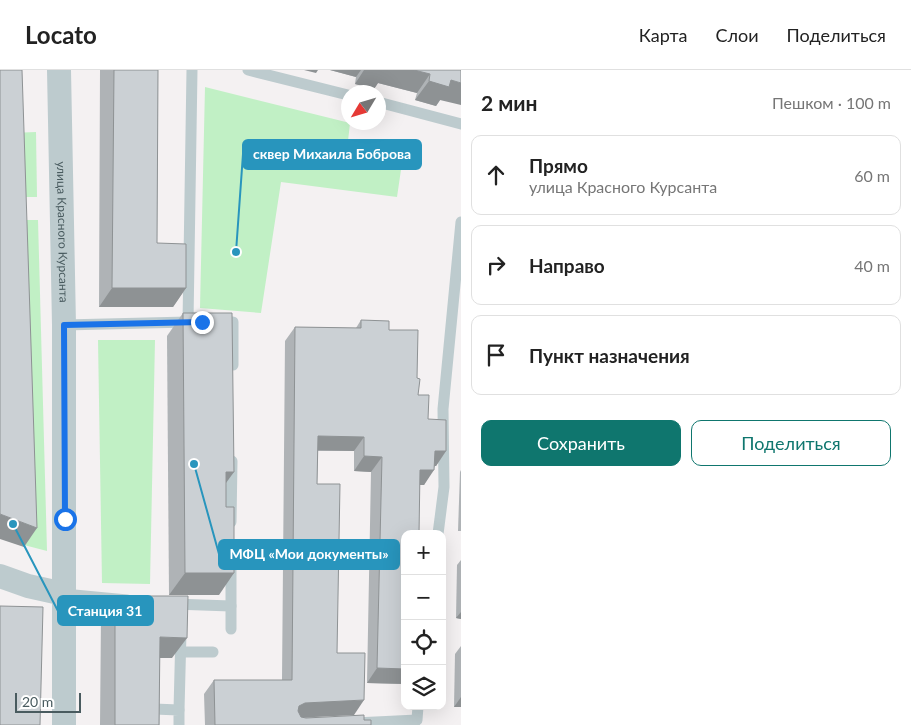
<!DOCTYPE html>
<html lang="ru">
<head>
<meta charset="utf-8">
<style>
	body { margin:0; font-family:Lato,sans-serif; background:#f6f6f6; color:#222 }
	.controls { position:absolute; right:15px; bottom:15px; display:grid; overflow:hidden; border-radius:10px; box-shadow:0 5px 20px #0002 }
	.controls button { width:45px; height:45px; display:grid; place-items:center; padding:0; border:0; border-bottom:1px solid #e0e0e0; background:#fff; color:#222; font:25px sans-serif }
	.compass { position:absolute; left:341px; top:15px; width:45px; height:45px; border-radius:50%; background:#fff; box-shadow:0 5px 20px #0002; rotate:232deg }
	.scale { position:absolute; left:15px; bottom:12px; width:66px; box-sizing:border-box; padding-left:5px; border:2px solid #495b5f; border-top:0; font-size:14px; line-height:18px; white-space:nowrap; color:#495b5f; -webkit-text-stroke:4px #fff; paint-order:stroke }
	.stop { position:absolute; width:15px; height:15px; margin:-11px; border:4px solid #1a73e8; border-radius:50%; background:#fff }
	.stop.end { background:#1a73e8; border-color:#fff; box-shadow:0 1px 5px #0008 }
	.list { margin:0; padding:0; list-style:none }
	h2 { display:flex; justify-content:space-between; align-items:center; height:65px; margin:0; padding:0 20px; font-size:21px }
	h2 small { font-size:16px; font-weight:400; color:#767676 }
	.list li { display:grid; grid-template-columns:32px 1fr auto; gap:15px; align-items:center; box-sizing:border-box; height:80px; margin:0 10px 10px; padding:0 10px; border:1px solid #e0e0e0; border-radius:10px }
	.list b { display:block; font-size:19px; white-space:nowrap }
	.list p { margin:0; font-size:16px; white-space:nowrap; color:#767676 }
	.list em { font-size:16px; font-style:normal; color:#767676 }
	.actions { display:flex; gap:10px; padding:15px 20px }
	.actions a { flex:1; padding:11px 0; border:1px solid #0f766e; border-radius:10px; text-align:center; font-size:18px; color:#0f766e }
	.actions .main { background:#0f766e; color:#fff }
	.icon { flex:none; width:28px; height:28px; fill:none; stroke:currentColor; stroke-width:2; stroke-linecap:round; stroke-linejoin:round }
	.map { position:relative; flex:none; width:461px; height:655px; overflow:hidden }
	header { display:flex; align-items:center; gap:30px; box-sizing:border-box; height:70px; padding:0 25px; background:#fff; border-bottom:1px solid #e0e0e0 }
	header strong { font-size:24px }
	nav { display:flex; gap:28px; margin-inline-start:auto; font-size:18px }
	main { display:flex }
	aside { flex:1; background:#fff }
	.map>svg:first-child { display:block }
	.green { fill:#c1f0c5 }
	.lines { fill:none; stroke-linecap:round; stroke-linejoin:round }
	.service { stroke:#bdcbce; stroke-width:11 }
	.minor { stroke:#bdcbce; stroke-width:24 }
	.wall { fill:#afb3b6 }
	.shaded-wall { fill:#8e9294 }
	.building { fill:#cbd0d4; stroke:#8e9294 }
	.route { stroke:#1a73e8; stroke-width:6 }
	.labels { text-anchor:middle; stroke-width:4; stroke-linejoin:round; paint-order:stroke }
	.street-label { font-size:12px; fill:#495b5f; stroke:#fff }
	.leader { fill:none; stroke:#2895bd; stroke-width:2 }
	.callout-dot { fill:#2895bd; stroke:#fff; stroke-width:2 }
	.callout { fill:#2895bd; stroke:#2895bd; stroke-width:2 }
	.callout-label { font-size:14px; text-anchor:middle; font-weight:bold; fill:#fff }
</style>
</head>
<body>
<header>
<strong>Locato</strong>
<nav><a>Карта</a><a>Слои</a><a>Поделиться</a></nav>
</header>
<main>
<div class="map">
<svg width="461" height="655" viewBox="0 0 461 655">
	<rect width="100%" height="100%" fill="#f4f1f2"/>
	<g class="green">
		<polygon points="205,17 350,53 347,80 402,93 397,127 281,112 261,243 200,238"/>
		<polygon points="36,62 37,127 13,127 11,63"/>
		<polygon points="13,150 38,150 47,481 24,475"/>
		<polygon points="98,270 155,270 150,514 102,513"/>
	</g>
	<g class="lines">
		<g class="service">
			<polyline points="192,0 188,252 194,252"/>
			<polyline points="248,0 348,25"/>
			<polyline points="378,32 461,54"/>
			<polyline points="217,252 233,252 233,295"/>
			<polyline points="64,255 188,252"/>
			<polyline points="231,452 232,391"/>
			<polyline points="438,464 444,417 443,339 461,152"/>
			<polyline points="64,524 127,530"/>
			<polyline points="173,534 231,536"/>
			<polyline points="231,559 231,493"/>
			<polyline points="180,582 213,582"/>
			<polyline points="179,640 181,562"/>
			<polyline points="355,653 417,650 418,636"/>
			<polyline points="154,655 154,639 179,640 179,655"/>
		</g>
		<g class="minor">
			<path id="s1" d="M59,0l5,255v400"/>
			<polyline points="0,506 28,516 64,524"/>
		</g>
	</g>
	<g class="wall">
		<polygon points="100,0 158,0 157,173 186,218 173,237 99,237"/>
		<polygon points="330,0 461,0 436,36 415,30 417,23 378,13 374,19 355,14 356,7"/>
		<polygon points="183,243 226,412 219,525 169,525 167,266"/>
		<polygon points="361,250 389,260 417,308 418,325 428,349 446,381 436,396 435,396 424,415 420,415 405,614 367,613 371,402 354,401 354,381 318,381 317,414 337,583 354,645 304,647 364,650 371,655 205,655 204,624 214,610 282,610 285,271 295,257 356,258"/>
		<polygon points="461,400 461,461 458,461 460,402"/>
		<polygon points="461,490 461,549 456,548 457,495"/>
		<polygon points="115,526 172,588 160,588 159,655 100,655 101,546"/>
		<polygon points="461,576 461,637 454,637 455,584"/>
	</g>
	<g class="shaded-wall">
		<polygon points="304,0 318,0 316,3"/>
		<polygon points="330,0 361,0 356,7"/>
		<polygon points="364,0 414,0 430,4 417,23 378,13 374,19 355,14"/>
		<polygon points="451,10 461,13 461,35 440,30 436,36 415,30 429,11"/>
		<polygon points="112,218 186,218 173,237 99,237"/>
		<polygon points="318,366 364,367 354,381 307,380"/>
		<polygon points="435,381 446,381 436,396 424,396"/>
		<polygon points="364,386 382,387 371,402 354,401"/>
		<polygon points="420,400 434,400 424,415 410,415"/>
		<polygon points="226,402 234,402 218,424"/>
		<polygon points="0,444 37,458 24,477 0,469"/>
		<polygon points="185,503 234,503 219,525 169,525"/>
		<polygon points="461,542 461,549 456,548"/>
		<polygon points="160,567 187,568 172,588 146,588"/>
		<polygon points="377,598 405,599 405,614 367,613"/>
		<polygon points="461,627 461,637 454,637"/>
		<polygon points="364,630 354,645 294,648 299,636 305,633"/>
	</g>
	<g class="building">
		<polygon points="0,0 22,0 37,458 0,444"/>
		<polygon points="114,0 158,0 157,173 186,174 186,218 112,218"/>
		<polygon points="414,0 461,0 461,13 451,10 449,17 429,11 430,4"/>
		<polygon points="183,243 232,243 234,402 226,402 226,437 234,437 234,503 185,503"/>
		<polygon points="361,250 389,251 389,260 418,260 417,308 420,309 418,325 429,325 428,349 446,350 446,381 435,381 434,400 420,400 419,464 405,464 405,599 377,598 382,387 364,386 364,367 318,366 317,414 340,414 337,583 365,583 364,630 305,633 299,636 298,641 301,647 306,648 364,645 364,650 371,650 371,655 215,655 214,610 292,610 295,257 361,258"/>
		<polygon points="115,526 188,526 187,568 160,567 159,655 115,655"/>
		<polygon points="0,536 43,537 40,655 0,655"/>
	</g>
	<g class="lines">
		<polyline class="route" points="65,449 64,255 202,252"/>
	</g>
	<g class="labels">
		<g class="street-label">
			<text dy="4" stroke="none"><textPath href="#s1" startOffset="162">улица Красного Курсанта</textPath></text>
		</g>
	</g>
	<path class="leader" d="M236 182L243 84M194 394L219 484M13 454L58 541"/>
	<g class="callout-dot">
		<circle cx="236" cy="182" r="5"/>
		<circle cx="194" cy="394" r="5"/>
		<circle cx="13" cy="454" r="5"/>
	</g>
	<g class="callout">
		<rect x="243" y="70" width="178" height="29" rx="5"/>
		<rect x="219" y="470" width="180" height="29" rx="5"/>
		<rect x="58" y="526" width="95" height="29" rx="5"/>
	</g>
	<g class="callout-label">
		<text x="332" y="89">сквер Михаила Боброва</text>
		<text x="309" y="489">МФЦ «Мои документы»</text>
		<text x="105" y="546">Станция 31</text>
	</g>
</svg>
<div class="controls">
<button>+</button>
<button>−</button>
<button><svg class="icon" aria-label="locate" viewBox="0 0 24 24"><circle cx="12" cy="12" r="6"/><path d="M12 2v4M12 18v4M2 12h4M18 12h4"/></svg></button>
<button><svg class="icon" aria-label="layers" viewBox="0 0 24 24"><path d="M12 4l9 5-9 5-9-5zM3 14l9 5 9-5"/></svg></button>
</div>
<svg class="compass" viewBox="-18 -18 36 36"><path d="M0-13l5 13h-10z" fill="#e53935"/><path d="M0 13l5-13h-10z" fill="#767676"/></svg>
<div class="scale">20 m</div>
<div class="stop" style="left:65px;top:449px"></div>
<div class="stop end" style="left:202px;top:252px"></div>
</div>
<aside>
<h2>2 мин<small>Пешком · 100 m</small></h2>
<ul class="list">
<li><svg class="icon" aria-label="ahead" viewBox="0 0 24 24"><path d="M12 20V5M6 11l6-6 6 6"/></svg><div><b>Прямо</b><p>улица Красного Курсанта</p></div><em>60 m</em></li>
<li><svg class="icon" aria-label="right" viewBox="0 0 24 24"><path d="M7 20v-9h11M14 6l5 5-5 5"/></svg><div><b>Направо</b></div><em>40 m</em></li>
<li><svg class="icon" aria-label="arrive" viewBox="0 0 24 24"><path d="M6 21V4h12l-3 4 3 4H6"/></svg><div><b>Пункт назначения</b></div></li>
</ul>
<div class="actions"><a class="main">Сохранить</a><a>Поделиться</a></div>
</aside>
</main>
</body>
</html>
